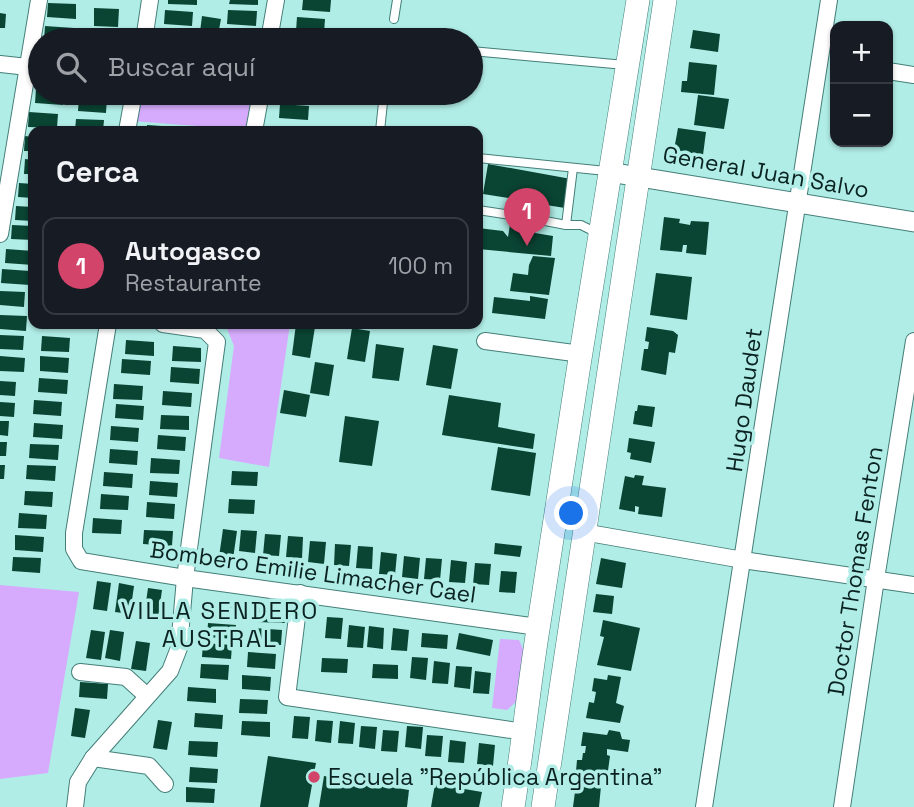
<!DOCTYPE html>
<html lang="es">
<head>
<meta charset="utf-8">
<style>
	body { margin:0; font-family:"Space Grotesk",sans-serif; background:#20242c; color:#f1f3f6 }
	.controls { position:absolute; right:21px; top:21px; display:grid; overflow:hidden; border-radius:14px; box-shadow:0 2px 5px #0004 }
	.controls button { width:63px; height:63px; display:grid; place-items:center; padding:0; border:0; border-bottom:2px solid #363941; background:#171b24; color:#f1f3f6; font:35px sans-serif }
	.you { position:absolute; left:572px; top:514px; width:24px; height:24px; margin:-18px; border:5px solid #fff; border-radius:50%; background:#1a73e8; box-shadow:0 0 0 10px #1a73e833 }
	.badge { display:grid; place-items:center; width:46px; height:46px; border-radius:50%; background:#d3446b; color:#fff; font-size:23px; font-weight:700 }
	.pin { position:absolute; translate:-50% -58px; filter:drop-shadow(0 2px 4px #0008) }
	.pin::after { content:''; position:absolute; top:37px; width:24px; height:21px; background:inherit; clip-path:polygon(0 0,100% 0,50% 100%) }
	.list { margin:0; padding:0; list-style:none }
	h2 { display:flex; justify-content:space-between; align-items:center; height:91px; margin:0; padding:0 28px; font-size:30px }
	h2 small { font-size:23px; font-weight:400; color:#9ea1a6 }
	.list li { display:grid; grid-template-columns:46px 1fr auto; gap:21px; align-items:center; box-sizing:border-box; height:98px; margin:0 14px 14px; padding:0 14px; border:2px solid #363941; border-radius:14px }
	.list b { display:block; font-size:26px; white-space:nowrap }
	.list p { margin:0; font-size:23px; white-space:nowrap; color:#9ea1a6 }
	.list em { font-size:23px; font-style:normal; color:#9ea1a6 }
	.icon { flex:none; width:38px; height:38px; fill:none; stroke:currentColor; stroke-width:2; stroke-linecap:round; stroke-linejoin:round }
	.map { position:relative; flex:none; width:914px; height:807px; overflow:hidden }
	.search { position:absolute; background:#171b24; box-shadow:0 2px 5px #0004; left:28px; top:28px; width:455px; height:77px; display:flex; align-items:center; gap:18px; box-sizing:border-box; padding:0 24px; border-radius:38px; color:#9ea1a6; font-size:26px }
	.panel { position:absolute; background:#171b24; box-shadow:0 2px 5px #0004; left:28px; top:126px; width:455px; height:203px; border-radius:14px }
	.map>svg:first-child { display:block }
	.green { fill:#d6abfd }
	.building { fill:#0a4433 }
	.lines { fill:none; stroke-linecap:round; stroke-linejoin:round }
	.service-casing { stroke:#447e78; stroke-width:10 }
	.minor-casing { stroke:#447e78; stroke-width:18 }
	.tertiary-casing { stroke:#447e78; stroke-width:21 }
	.secondary-casing { stroke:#447e78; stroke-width:24 }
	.service { stroke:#fff; stroke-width:8 }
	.minor { stroke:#fff; stroke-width:16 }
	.tertiary { stroke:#fff; stroke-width:19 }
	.secondary { stroke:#fff; stroke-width:23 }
	.poi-dot { fill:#d3446b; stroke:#b1ede7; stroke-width:2.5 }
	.labels { text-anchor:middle; stroke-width:7; stroke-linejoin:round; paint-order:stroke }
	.street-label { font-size:23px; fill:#0a2321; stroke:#b1ede7 }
	.poi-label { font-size:23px; fill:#0a2321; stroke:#b1ede7; text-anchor:start }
	.neighbourhood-label { font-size:24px; letter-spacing:2px; fill:#0a2321; stroke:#b1ede7 }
</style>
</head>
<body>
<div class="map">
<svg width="914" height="807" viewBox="0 0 914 807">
	<rect width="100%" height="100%" fill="#b1ede7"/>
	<g class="green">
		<polygon points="137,93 255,93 249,130 132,121"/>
		<polygon points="222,324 290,324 269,467 219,458 234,346 226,326"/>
		<polygon points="0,585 79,592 48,773 0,779"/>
		<polygon points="500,639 519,640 524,651 517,701 507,710 492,708"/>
	</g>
	<g class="building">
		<polygon points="168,0 197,0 197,5 168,4"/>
		<polygon points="230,0 258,0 258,5 229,4"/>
		<polygon points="303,0 331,0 330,12 302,10"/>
		<polygon points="48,3 76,4 76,19 47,17"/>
		<polygon points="94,8 119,9 118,27 94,26"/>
		<polygon points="165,10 193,12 192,26 164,24"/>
		<polygon points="228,10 257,11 256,26 227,24"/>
		<polygon points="0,13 6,14 5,28 0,28"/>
		<polygon points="202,16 221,19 217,40 199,40"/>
		<polygon points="297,17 325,19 324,33 296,31"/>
		<polygon points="45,26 74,28 73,40 44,40"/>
		<polygon points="693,30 720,34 718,52 690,48"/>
		<polygon points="88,31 117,33 116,40 88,40"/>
		<polygon points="162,33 190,35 190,40 161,40"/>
		<polygon points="227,36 256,38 256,40 227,40"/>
		<polygon points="689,62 717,65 714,95 681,92 682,81 687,81"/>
		<polygon points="36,89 40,89 40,93 64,93 63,105 35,103"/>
		<polygon points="285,93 314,93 313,100 285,99"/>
		<polygon points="698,95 729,99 724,129 694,125"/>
		<polygon points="79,97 107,98 106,113 78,111"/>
		<polygon points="280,104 309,106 308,120 279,118"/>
		<polygon points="29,112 58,114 57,128 28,127"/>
		<polygon points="76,119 104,120 103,131 75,131"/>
		<polygon points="147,125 176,127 175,131 147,131"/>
		<polygon points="279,127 311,129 311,131 279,131"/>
		<polygon points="678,128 706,132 703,155 674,150"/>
		<polygon points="25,136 33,137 33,151 24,151"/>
		<polygon points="25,159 33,160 33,174 24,174"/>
		<polygon points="488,164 571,179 565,208 540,204 540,220 535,233 553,236 551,256 478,249 478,228 503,231 508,237 514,199 483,194"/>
		<polygon points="19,183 33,184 33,198 18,197"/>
		<polygon points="16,206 33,207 33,221 15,220"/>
		<polygon points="664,217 680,219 679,223 690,225 691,221 709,222 706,255 686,253 687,245 683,245 682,252 660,250"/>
		<polygon points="12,225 33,226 33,240 11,239"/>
		<polygon points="6,249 33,251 33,265 5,263"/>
		<polygon points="533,256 555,258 549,295 510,291 513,273 528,275 529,265"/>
		<polygon points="2,269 30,271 30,285 1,283"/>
		<polygon points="656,273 692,277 687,320 650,315"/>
		<polygon points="0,291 25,292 24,307 0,305"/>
		<polygon points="530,296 548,299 545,319 492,313 494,297 530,301"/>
		<polygon points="0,315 27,316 26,331 0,329"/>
		<polygon points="296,324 315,327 310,358 292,355"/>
		<polygon points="647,327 673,331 678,335 675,353 669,352 666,375 641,370 644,349 648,349 649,342 645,341"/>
		<polygon points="352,328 370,331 365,362 347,359"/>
		<polygon points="0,335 24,336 23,350 0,349"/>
		<polygon points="42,336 70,338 69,352 41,351"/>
		<polygon points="126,340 154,342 154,356 125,354"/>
		<polygon points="376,344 404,348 399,381 372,378"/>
		<polygon points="433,345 458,349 451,389 426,385"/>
		<polygon points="173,346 201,348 201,362 172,361"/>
		<polygon points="0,356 25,358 24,372 0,371"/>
		<polygon points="40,356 69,358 68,373 40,371"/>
		<polygon points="122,359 151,361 150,375 121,373"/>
		<polygon points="315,362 334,365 329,396 310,393"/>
		<polygon points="171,367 200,369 199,384 170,382"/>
		<polygon points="39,378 68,380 67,394 38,392"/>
		<polygon points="0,381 16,382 15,396 0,395"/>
		<polygon points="114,384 143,386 142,400 113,399"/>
		<polygon points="284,390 310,395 306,417 280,413"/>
		<polygon points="163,391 192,393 191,407 162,405"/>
		<polygon points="449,395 501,403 498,427 535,434 533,449 442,435"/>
		<polygon points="34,400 62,402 61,416 33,414"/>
		<polygon points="0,402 15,403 14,417 0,416"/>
		<polygon points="116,404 144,406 143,420 115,418"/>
		<polygon points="638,405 655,407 652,427 633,424 635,411 637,411"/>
		<polygon points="161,415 189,416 189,430 160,429"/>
		<polygon points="345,416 379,421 372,466 339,462"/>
		<polygon points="0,421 9,421 8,436 0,435"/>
		<polygon points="34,423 63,425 62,439 33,437"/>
		<polygon points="111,426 139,428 138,442 110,440"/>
		<polygon points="158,435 186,437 185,451 157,449"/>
		<polygon points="629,438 655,442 651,463 630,459 631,453 627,452"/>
		<polygon points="0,442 7,442 6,456 0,456"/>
		<polygon points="30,444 59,445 58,460 29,458"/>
		<polygon points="498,447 536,453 530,496 491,490"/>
		<polygon points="110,449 138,451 137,465 109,463"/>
		<polygon points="151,458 180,460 179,474 150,473"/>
		<polygon points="0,465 5,465 4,479 0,479"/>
		<polygon points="27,465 56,466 55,481 26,479"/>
		<polygon points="232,471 258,472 257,486 231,485"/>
		<polygon points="104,472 133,474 132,488 103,486"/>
		<polygon points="635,475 644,476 642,485 666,488 662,517 638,514 639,507 635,506 635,512 619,509 625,476 634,478"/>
		<polygon points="150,481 178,483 177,497 149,495"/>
		<polygon points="25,491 53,492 52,507 24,505"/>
		<polygon points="101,494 129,496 128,510 100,509"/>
		<polygon points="229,499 255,500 254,514 228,513"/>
		<polygon points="147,502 175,504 174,519 146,517"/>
		<polygon points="19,513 47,515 46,529 18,528"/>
		<polygon points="93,518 122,520 121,534 92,533"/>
		<polygon points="223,529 237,531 233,559 219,557"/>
		<polygon points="144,530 173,531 172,546 143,544"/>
		<polygon points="241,530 257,531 255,553 239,551"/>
		<polygon points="265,534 281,535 279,556 263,555"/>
		<polygon points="15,535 44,537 43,552 15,550"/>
		<polygon points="288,536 303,537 302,558 286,557"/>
		<polygon points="310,541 326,542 324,564 308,562"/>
		<polygon points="495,543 522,546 520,557 494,554"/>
		<polygon points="335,544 351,545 349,566 334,565"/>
		<polygon points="358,546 373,547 372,569 356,568"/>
		<polygon points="381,552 397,554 395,575 379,574"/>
		<polygon points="404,556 420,558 418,579 402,577"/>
		<polygon points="13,557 41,558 40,573 12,571"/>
		<polygon points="426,558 442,559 440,580 424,579"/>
		<polygon points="601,558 626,563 622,588 596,584"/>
		<polygon points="451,560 467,562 465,583 449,582"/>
		<polygon points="475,563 491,564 489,585 473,584"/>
		<polygon points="501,571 517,572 515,593 499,592"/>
		<polygon points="97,581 111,583 107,611 93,609"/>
		<polygon points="119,583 134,586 130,614 115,612"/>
		<polygon points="148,588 162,590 158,618 144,616"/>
		<polygon points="596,594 614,596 612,614 593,612"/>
		<polygon points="211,602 239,604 238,618 210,616"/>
		<polygon points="258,607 286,609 285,623 257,622"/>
		<polygon points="327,617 343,618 341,639 325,638"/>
		<polygon points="603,620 640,628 631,671 597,665 604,637 600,636"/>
		<polygon points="208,623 236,625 235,639 207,637"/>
		<polygon points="349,625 365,627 363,648 347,647"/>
		<polygon points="369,626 384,628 383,649 367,647"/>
		<polygon points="253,628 282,630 281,645 252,643"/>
		<polygon points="393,628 409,630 407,651 391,650"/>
		<polygon points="91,630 105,632 101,660 86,658"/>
		<polygon points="110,630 124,632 120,661 105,658"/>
		<polygon points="422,633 448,635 447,649 421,647"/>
		<polygon points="459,633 493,640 490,656 456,649"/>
		<polygon points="136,641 150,643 146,671 131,669"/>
		<polygon points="203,643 232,645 231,659 202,657"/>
		<polygon points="248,652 276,654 275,669 247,667"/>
		<polygon points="412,657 428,658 426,680 410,678"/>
		<polygon points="322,658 348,659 347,673 321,672"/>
		<polygon points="434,661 450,663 448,684 432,683"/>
		<polygon points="201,664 229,665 228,680 200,678"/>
		<polygon points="373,664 398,665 398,679 372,678"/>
		<polygon points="456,666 472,667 470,689 454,687"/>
		<polygon points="475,671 491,673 489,694 473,693"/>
		<polygon points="242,675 271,677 270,691 242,689"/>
		<polygon points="608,675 621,677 616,703 624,706 620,723 586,718 589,702 594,703 596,692 592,691 594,678 607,680"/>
		<polygon points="80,682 108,684 107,699 79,697"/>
		<polygon points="188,687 216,689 216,703 187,701"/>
		<polygon points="240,699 268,700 267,714 239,713"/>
		<polygon points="75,708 90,710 85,738 71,736"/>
		<polygon points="195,713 223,715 222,729 194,727"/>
		<polygon points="294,716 310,717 308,739 292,738"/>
		<polygon points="158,720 172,722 167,750 153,748"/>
		<polygon points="317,720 333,721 331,743 315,741"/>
		<polygon points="242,721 270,722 270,737 241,735"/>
		<polygon points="340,721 355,723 353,744 338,743"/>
		<polygon points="361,726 377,727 375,749 359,747"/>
		<polygon points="407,726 423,727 421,749 405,747"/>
		<polygon points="383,730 399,731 397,752 381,751"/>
		<polygon points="609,730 620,732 622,739 630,740 628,752 607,749 607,755 610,756 607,778 579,774 579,771 576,771 577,760 582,760 583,753 585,753 586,746 581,746 583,732 607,735"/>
		<polygon points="427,735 443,736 441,757 425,756"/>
		<polygon points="450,740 466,742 464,763 448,762"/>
		<polygon points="189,741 218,742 217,757 188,755"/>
		<polygon points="479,743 495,745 493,766 477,764"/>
		<polygon points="268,756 316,763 308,807 260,807"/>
		<polygon points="190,767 218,769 217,783 189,782"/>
		<polygon points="324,776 409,790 407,807 319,807"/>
		<polygon points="435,784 482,792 479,807 431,807"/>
		<polygon points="576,784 601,786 599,807 573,807"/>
		<polygon points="186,787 215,789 214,803 186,802"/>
	</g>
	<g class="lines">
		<defs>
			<g id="service">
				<polyline points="394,19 397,0"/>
				<polyline points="471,51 625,65"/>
				<polyline points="380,131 384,93"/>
				<polyline points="478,158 606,171"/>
				<polyline points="478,210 511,215"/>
				<polyline points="540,220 566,225 581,225 591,230 595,236"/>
				<polyline points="566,225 573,168"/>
			</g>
			<g id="minor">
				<polyline points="144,40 150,0"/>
				<polyline points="269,40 276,0"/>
				<polyline points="0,64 28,67"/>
				<polyline points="888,71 914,75"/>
				<polyline points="127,131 134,93"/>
				<polyline points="254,131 261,93"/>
				<polyline points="0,234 39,0"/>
				<polyline points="108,324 74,533 74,549 81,561 185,578 538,627"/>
				<polyline points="485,341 581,354"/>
				<polyline points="583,532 743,560 914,585"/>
				<polyline points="300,593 287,697 525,732"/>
				<polyline points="80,672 126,677 147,696"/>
				<polyline points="93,758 149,766 165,784"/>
				<polyline points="75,807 78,782 93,758 170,671 179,648 185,578 217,342 205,330 163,324"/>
				<path d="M704,807c43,-269 81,-538 125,-807"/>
				<polyline points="842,807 876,579 914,341"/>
			</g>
			<polyline id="tertiary" points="609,172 914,222"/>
			<g id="secondary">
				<path d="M513,807c10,-61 16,-123 26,-184 32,-208 64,-415 99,-623"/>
				<polyline points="543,807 665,0"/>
			</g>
		</defs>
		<use href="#service" class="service-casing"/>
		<use href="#minor" class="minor-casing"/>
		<use href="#tertiary" class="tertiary-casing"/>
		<use href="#secondary" class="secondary-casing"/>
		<use href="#service" class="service"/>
		<use href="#minor" class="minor"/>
		<use href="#tertiary" class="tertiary"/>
		<use href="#secondary" class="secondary"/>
	</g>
	<circle class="poi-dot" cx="314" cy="777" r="7"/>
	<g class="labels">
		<g class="street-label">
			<text transform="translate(766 172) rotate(10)" y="8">General Juan Salvo</text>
			<text transform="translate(744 400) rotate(-82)" y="8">Hugo Daudet</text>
			<text transform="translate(855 571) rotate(-81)" y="8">Doctor Thomas Fenton</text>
			<text transform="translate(313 572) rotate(8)" y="8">Bombero Emilie Limacher Cael</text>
		</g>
		<g class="poi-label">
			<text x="328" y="785">Escuela "República Argentina"</text>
		</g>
		<g class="neighbourhood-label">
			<text x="220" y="619">VILLA SENDERO<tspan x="220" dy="28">AUSTRAL</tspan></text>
		</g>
	</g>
</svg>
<div class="controls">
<button>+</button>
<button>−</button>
</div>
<div class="you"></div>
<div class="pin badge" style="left:527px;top:246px">1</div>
<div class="search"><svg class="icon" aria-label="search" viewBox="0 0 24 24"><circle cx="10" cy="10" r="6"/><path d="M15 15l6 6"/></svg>Buscar aquí</div>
<section class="panel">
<h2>Cerca<small></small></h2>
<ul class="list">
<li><span class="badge">1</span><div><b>Autogasco</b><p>Restaurante</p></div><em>100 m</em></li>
</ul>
</section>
</div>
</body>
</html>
